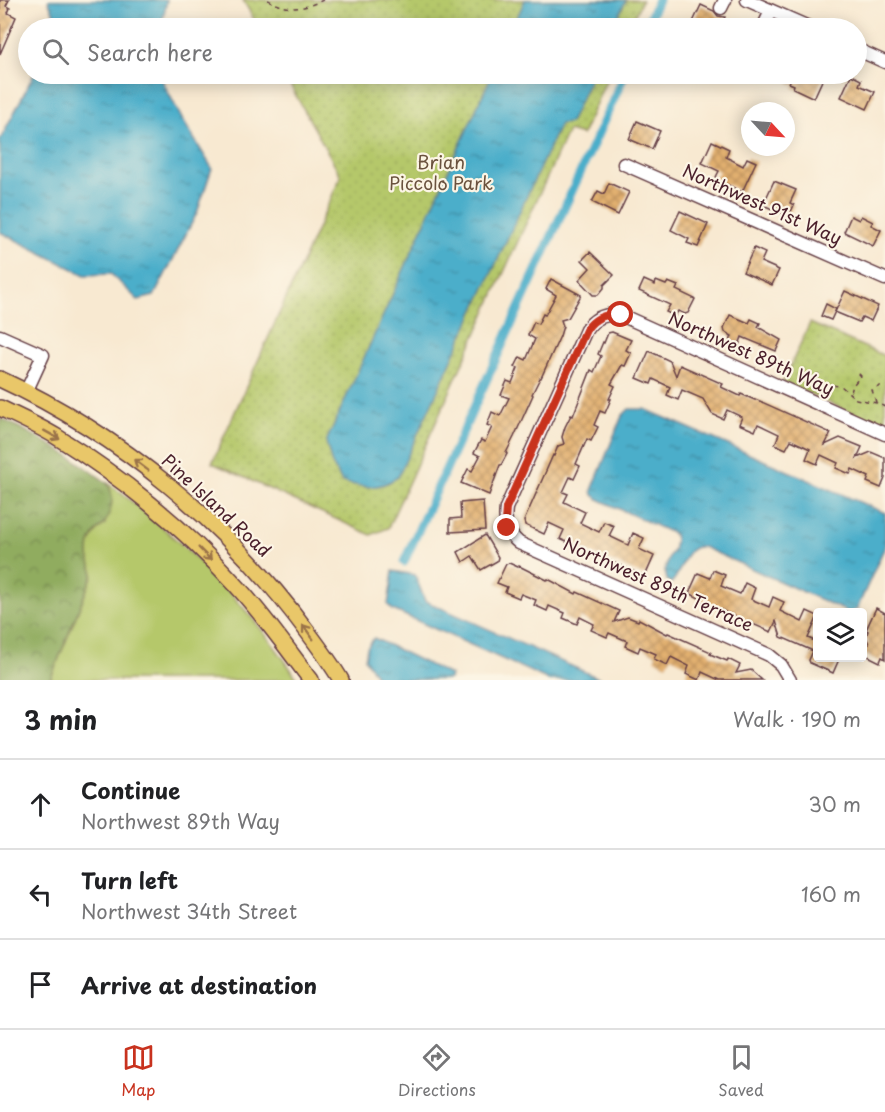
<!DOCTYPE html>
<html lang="en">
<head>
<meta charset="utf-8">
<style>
	body { margin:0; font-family:"Playpen Sans",sans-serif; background:#f6f6f6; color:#202124 }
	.controls { position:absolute; right:18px; bottom:18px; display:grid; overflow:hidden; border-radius:6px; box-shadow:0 3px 15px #0003 }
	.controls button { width:54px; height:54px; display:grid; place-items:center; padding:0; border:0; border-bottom:2px solid #e0e0e0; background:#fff; color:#202124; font:30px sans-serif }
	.compass { position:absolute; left:741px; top:102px; width:54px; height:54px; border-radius:50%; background:#fff; box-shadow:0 3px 15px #0003; rotate:116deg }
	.stop { position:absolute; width:18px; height:18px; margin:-14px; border:4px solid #c8321e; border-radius:50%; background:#fff }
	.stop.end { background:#c8321e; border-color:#fff; box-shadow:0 2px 6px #0008 }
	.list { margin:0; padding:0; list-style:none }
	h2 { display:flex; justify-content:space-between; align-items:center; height:78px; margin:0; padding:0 24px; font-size:26px }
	h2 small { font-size:20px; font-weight:400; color:#757577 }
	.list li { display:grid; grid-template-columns:39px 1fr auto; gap:18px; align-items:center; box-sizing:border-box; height:90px; padding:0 24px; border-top:2px solid #e0e0e0 }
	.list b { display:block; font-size:22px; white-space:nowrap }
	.list p { margin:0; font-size:20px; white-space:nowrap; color:#757577 }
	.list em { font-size:20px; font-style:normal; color:#757577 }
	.icon { flex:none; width:33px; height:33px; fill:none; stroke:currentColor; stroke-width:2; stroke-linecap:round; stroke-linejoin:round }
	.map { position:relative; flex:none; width:885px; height:680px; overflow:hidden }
	.search { position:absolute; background:#fff; box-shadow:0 3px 15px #0003; left:18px; right:18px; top:18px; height:66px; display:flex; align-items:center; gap:15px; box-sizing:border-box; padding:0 21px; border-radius:33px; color:#757577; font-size:22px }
	.sheet { height:348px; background:#fff }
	nav { display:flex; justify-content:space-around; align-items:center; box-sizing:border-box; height:84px; border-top:2px solid #e0e0e0; background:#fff; font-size:16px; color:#757577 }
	nav a { display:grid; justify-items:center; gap:3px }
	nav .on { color:#c8321e }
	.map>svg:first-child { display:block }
	.grass { fill:#b5c86b; stroke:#80744b; stroke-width:1.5 }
	.forest { fill:url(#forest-crowns); stroke:#6d6645; stroke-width:1.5 }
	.park { fill:url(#park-dots); stroke:#80744b; stroke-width:1.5 }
	.water { fill:url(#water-ripples); stroke:#4a667a; stroke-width:1.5 }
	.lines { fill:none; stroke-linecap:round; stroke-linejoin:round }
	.canal { stroke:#4baeca; stroke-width:9 }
	.building { fill:url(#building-cross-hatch) }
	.minor-casing { stroke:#643d44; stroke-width:15 }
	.major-casing { stroke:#643d44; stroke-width:18 }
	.path { stroke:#643d44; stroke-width:1.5; stroke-dasharray:4.5 4.5; stroke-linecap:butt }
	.minor { stroke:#fff; stroke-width:12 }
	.major { stroke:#e9c769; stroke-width:15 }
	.oneway { stroke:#9a734a }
	.route { stroke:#c8321e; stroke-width:8 }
	.labels { text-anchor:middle; stroke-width:4.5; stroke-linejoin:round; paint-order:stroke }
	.park-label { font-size:18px; fill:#6a523e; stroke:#fcf5e5 }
	.street-label { font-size:18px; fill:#4a1f2b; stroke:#fcf5e5 }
</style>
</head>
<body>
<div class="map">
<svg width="885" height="680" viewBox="0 0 885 680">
	<defs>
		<pattern id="forest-crowns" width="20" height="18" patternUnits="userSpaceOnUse" patternTransform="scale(1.5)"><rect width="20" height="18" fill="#90ac5f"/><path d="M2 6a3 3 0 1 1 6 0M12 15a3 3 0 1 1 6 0" fill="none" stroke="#788b4f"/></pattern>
		<pattern id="park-dots" width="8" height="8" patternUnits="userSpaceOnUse" patternTransform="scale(1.5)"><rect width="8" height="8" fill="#b5c86b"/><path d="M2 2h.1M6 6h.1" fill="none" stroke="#9dab5d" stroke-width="1.8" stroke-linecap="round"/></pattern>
		<pattern id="water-ripples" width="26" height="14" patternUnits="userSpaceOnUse" patternTransform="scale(1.5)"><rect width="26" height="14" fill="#4baeca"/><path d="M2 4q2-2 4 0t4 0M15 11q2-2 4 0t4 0" fill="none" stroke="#408da4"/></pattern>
		<pattern id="building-cross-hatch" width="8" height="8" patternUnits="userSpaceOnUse" patternTransform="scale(1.5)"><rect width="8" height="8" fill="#e2b070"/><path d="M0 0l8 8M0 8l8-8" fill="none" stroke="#b98f5c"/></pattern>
	</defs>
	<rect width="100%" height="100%" fill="#fcf5e5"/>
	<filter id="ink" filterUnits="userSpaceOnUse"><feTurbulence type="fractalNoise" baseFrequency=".0167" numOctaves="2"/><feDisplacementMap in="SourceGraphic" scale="12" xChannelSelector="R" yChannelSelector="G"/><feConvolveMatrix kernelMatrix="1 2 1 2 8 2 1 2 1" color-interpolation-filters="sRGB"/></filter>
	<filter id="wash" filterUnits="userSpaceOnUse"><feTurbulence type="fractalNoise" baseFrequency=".008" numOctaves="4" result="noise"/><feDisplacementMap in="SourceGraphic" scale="24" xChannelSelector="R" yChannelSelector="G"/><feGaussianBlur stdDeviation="1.35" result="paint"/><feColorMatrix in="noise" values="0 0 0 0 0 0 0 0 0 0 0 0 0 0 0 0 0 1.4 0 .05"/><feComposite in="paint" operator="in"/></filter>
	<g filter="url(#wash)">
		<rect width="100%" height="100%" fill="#f8e9d1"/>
		<path class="grass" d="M107,482c73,56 141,120 191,198h-248l43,-106c-7,-23 -8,-34 12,-50l5,-36z"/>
		<path class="forest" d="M0,418c33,16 66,34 95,56 5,4 11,7 14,12 5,10 3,21 -1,31 -3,7 -6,9 -11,14 -12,13 -8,28 -4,43l-43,106h-50z"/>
		<g class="park">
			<polygon points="243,0 642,0 629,28 259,28"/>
			<polygon points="284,74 609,74 582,135 568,131 388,528 371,535 212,463 341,176"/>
			<polygon points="810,323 885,356 885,428 783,382"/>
		</g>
		<g class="water">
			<path d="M48,0h119l-6,28h-105c1,-9 -4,-19 -8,-28z"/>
			<polygon points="525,0 626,0 613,28 512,28"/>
			<polygon points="34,74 161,74 161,78 182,119 212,168 197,213 154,296 138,300 111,274 85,275 0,232 0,140"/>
			<path d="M492,74h100l-22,49 -10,1 -162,353c-20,13 -33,11 -56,5l-10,-18 -6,-22z"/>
			<path d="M629,409h16l240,104v33l-28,63 -6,3h-3l-145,-65c-20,-3 -20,26 -32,36l-4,-3 -2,-10 4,-14 4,-5 2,-10 -1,-7 -74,-34 -7,-5 -1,-5 30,-74z"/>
			<polygon points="393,571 415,575 425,601 603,680 549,680 393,610 388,605"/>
			<polygon points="374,638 450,675 449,679 379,680 365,659 367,648"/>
		</g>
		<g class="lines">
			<g class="canal">
				<polyline points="645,28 658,0"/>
				<polyline points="404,562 625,74"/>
			</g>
		</g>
		<g id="blocks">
			<g class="building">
				<polygon points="0,0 9,0 6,6 10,8 8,13 16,17 0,54"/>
				<polygon points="701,5 714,11 718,16 725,17 720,28 694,28 697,23 693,22"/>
				<polygon points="793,74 825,74 814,98 793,88 794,85 789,83"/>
				<polygon points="851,75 861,80 859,85 875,92 867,109 841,97"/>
				<polygon points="637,121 660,131 652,149 629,139"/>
				<polygon points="712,141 729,149 726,157 743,166 747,158 756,162 742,192 726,184 724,189 713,183 719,171 702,163"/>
				<polygon points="774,181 796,190 790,203 794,205 789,216 763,205"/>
				<polygon points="609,183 629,192 618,215 592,202 598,191 604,194"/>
				<polygon points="680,211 708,224 698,247 687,243 689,239 671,230"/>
				<polygon points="851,216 859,220 861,216 873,222 871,225 881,230 873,246 844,232"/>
				<polygon points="754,248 765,253 761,262 779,270 772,285 743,272"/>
				<polygon points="590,252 614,275 604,285 604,288 598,295 593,295 579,280 590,268 582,260"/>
				<polygon points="551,279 581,295 568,318 561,320 563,326 560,336 541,378 540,378 532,394 533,395 514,437 506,453 507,454 501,465 500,465 489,495 461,483 468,469 472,471 480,456 474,453 481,440 485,442 492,427 487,425 492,412 500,416 509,398 501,395 507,381 512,383 518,368 515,367 520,357 526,360 535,339 528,335 534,322 538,324 543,314 545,315 556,295 546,289"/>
				<polygon points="644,280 655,285 656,281 666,285 668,282 678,286 676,290 695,299 688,313 685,314 678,311 675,316 666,312 670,305 639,291"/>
				<polygon points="845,291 878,306 871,321 862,317 859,322 835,312"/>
				<polygon points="826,304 836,309 831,320 821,316"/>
				<polygon points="730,315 749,323 751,319 760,323 758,327 781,340 776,351 742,337 739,345 730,341 732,336 725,332 724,328"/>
				<polygon points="612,332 631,340 626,350 631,353 625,366 622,365 611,384 615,386 609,399 611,399 605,413 600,411 594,425 598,427 591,441 587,439 576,464 580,466 574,479 570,477 563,492 568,494 564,502 585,512 580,523 599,532 604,522 614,526 609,536 628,545 633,533 644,538 639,549 654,556 646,574 642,575 560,539 564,530 549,523 544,534 525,525 524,521 553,455 554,456 558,446 564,444 562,437 565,427 571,415 573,416 591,370 594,372 601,356 598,354 603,342 604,343 608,333"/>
				<polygon points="649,351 670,361 676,376 680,365 723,384 721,387 740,396 741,394 755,400 755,399 831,433 825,445 840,438 862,447 857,458 871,452 885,458 885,478 881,488 867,482 869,477 852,469 850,474 836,468 838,463 821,455 817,464 806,459 810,449 791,440 786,449 775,444 779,434 758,424 755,431 739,424 742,417 727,410 723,419 712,414 703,399 682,390 678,400 667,395 670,387 653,379 651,384 637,378"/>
				<polygon points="483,501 485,530 450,532 450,519 461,518 460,503"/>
				<polygon points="485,535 498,557 497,561 481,570 472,556 463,562 458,552"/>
				<polygon points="509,563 518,567 519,566 547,580 548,579 576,594 577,592 619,611 614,622 628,617 638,621 639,619 667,634 668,633 711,652 710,654 727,661 728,659 740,665 736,673 751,670 762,680 719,680 702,672 699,680 686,674 689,666 671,657 667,665 654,659 656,654 640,647 638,652 625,646 627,641 609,633 607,637 591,630 594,624 580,617 577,624 563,618 565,613 549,606 547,611 534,605 536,600 521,594 519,598 505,592 507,587 497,583 506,564"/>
				<polygon points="713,570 725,575 721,586 740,594 745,583 755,588 751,599 769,607 773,597 784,602 780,611 802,622 807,611 818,616 808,638 817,642 818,641 818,657 840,657 833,673 810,663 809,660 813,651 781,637 776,621 771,632 700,601 701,599 689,593 698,573 710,578"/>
				<polygon points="876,608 885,613 885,659 882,657 880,662 862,653 862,644 869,644 866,637 868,631 866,630"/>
			</g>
		</g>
	</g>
	<g filter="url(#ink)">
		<use href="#blocks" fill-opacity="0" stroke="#643d44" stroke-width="1.5"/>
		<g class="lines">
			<defs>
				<g id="minor">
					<polyline points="747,0 811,28"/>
					<polyline points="721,8 725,0"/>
					<polyline points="763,28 771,11"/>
					<polyline points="856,49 885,62"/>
					<polyline points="624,164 885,279"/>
					<polyline points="0,336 43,355 26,392"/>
					<path d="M790,680l-9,-15 -12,-10 -250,-112c-12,-10 -15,-20 -13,-35l80,-178c9,-13 20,-17 35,-15l264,119"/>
				</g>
				<g id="major">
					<path d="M0,379c121,56 228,145 307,252 12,16 24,32 34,49"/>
					<path d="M0,408c19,9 39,18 57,29 63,39 127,91 177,146 28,30 52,64 77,97"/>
				</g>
			</defs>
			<use href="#minor" class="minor-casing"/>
			<use href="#major" class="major-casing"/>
			<g class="path">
				<path d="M268,0c20,11 34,10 55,0"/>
				<polyline points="818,373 818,383"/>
				<polyline points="797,382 841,386 856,399 877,403 885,407"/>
				<polyline points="851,392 853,385 861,376 857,372"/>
				<polyline points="876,402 872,390 882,385"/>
			</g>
			<use href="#minor" class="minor"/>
			<use href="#major" class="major"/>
		</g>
		<defs><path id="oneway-shaft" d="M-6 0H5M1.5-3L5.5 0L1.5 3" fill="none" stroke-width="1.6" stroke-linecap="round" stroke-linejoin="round" transform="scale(1.5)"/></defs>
		<g class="oneway">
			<use href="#oneway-shaft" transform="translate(52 435) rotate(29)"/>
			<use href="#oneway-shaft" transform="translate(141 465) rotate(-143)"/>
			<use href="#oneway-shaft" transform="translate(205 554) rotate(45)"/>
			<use href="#oneway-shaft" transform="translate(308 632) rotate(-126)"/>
		</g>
	</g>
	<g class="lines" filter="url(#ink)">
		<path class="route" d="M507,528l-2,-7 1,-13 80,-178c9,-13 20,-17 35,-15"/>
	</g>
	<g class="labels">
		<g class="park-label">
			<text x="441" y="169">Brian<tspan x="441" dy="21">Piccolo Park</tspan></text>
		</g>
		<g class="street-label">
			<text transform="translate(762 205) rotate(24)" y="6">Northwest 91st Way</text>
			<text transform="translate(751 354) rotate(24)" y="6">Northwest 89th Way</text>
			<text transform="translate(216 506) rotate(43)" y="6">Pine Island Road</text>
			<text transform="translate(658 585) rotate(24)" y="6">Northwest 89th Terrace</text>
		</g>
	</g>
</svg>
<div class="controls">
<button><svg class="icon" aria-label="layers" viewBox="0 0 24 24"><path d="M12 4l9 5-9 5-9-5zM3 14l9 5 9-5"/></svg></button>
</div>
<svg class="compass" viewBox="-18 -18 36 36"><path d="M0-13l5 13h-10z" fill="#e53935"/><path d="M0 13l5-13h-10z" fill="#757577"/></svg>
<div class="stop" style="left:621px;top:315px"></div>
<div class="stop end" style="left:507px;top:528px"></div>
<div class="search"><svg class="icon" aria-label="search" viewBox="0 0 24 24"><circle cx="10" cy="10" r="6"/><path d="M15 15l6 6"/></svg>Search here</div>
</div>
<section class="sheet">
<h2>3 min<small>Walk · 190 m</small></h2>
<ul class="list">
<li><svg class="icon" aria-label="ahead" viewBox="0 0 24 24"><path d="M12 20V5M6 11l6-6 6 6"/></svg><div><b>Continue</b><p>Northwest 89th Way</p></div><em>30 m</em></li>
<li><svg class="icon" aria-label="left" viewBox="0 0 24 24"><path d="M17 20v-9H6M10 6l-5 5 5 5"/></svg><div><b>Turn left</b><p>Northwest 34th Street</p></div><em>160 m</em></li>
<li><svg class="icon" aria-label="arrive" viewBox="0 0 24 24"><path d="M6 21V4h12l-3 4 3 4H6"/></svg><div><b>Arrive at destination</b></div></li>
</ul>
</section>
<nav>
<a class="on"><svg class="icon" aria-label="map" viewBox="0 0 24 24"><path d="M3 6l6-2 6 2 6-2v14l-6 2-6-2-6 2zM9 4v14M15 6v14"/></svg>Map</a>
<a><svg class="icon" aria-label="directions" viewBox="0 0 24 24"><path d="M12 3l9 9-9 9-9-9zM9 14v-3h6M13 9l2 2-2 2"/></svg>Directions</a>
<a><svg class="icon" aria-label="saved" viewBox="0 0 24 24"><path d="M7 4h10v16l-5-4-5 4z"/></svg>Saved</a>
</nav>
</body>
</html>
